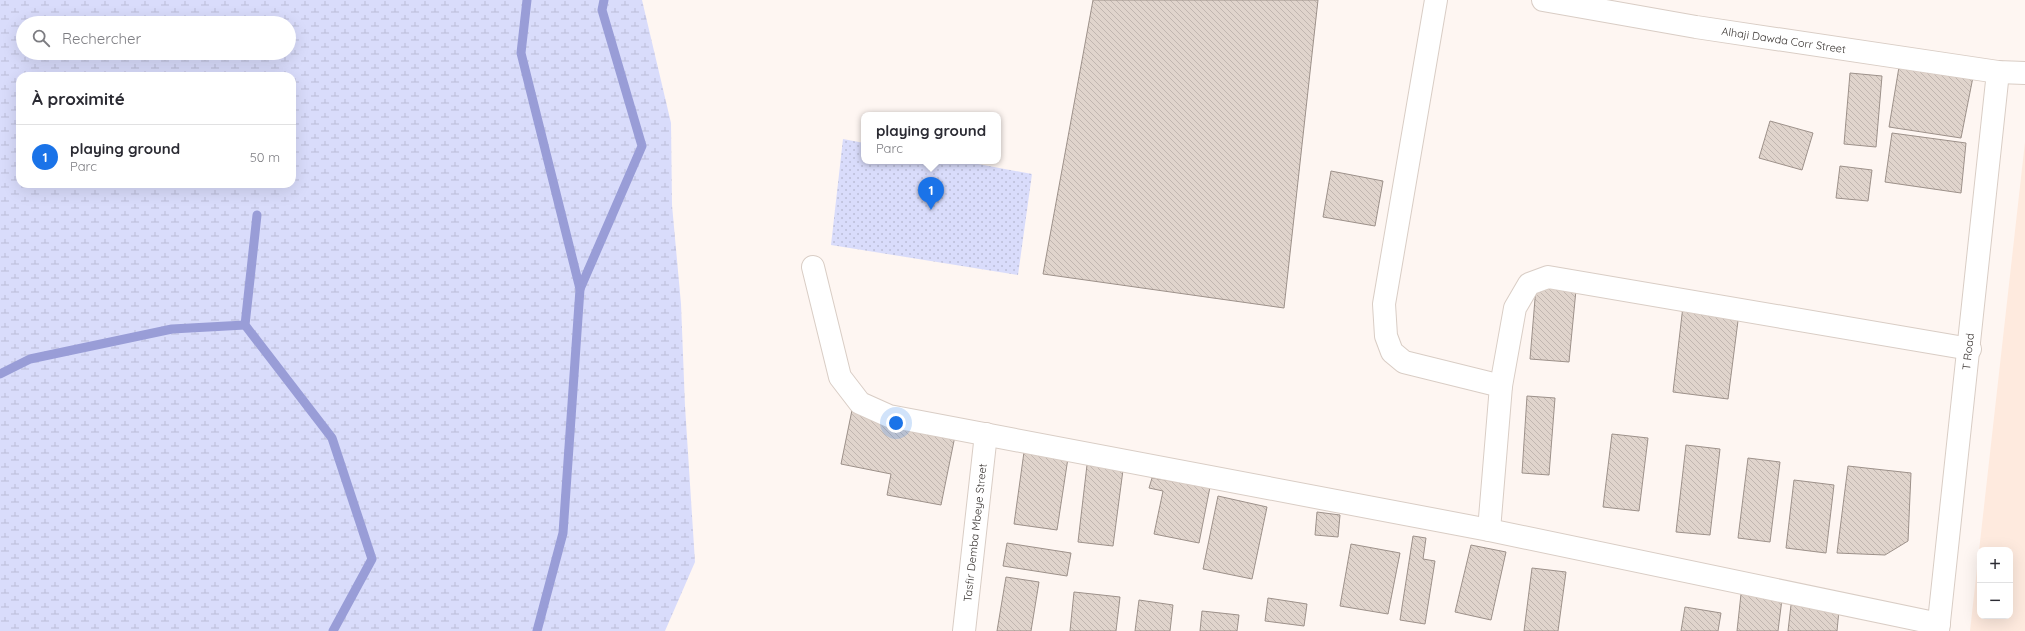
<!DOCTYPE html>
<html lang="fr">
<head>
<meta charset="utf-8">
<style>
	body { margin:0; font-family:Quicksand,sans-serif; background:#f2f2f3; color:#2b2b33 }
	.controls { position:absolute; right:12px; bottom:12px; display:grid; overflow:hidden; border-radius:8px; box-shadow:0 4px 16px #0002 }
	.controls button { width:36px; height:36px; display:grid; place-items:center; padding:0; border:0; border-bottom:1px solid #e1e1e2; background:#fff; color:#2b2b33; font:20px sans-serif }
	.you { position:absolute; left:896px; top:423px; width:14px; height:14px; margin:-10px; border:3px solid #fff; border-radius:50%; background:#1a73e8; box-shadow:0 0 0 6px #1a73e833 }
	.badge { display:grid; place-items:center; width:26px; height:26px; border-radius:50%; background:#1a73e8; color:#fff; font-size:13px; font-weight:700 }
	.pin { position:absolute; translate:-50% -33px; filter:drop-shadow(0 1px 2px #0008) }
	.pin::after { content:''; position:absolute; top:21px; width:14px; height:12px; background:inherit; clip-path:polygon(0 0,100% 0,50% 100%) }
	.popup { position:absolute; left:861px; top:112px; width:140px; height:52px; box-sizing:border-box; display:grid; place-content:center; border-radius:8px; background:#fff; filter:drop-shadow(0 1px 3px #0005); font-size:13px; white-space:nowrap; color:#7c7c81 }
	.popup b { font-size:15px; color:#2b2b33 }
	.popup::after { content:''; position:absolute; left:50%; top:100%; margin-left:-8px; border:8px solid transparent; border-top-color:#fff }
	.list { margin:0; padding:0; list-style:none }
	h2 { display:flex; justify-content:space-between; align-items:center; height:52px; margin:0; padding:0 16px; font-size:17px }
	h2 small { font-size:13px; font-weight:400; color:#7c7c81 }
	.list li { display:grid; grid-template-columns:26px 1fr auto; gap:12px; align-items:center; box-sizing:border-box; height:64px; padding:0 16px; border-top:1px solid #e1e1e2 }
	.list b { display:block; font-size:15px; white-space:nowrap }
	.list p { margin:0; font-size:13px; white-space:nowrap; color:#7c7c81 }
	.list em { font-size:13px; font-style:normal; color:#7c7c81 }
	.icon { flex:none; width:22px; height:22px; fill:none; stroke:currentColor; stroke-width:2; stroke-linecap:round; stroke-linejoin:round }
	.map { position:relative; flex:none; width:2025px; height:631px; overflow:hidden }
	.search { position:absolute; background:#fff; box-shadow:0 4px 16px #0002; left:16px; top:16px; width:280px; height:44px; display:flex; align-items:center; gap:10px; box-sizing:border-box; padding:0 14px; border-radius:22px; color:#7c7c81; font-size:15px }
	.panel { position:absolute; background:#fff; box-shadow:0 4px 16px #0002; left:16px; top:72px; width:280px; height:116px; border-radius:12px }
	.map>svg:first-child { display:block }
	.built { fill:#feeade; fill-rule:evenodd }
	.wetland { fill:url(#wetland-marsh); fill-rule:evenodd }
	.park { fill:url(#park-dots) }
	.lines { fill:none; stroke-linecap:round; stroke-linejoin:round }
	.stream { stroke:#999dd7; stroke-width:9 }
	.building { fill:url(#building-back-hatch); stroke:#9d918a }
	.street-casing { stroke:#d9cdc5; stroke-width:24 }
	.street { stroke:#fff; stroke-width:22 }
	.labels { text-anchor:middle; stroke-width:4; stroke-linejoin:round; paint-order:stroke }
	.street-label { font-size:11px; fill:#36312e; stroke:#fff }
</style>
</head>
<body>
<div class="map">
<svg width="2025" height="631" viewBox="0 0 2025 631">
	<defs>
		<pattern id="wetland-marsh" width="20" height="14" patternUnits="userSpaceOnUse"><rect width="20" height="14" fill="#d9dcfb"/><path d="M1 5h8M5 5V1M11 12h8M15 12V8" fill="none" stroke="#bbbdd7"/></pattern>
		<pattern id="park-dots" width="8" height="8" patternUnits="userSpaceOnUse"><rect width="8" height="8" fill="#d9dcfb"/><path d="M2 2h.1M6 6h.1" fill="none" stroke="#bbbdd7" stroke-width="1.8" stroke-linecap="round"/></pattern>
		<pattern id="building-back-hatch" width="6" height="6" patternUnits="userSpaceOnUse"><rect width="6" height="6" fill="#e0d4cc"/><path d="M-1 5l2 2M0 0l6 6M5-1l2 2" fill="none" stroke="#c1b6b0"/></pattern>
	</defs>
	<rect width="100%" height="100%" fill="#fef6f2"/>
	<path class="built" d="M2025,142v489h-55zM1980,550h30v66h-30z"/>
	<path class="wetland" d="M0,0h642l29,123 1,82 9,99 4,102 10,156 -30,69h-665zM23,23h266v30h-266zM20,76h272v108h-272z"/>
	<polygon class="park" points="843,139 864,143 864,161 962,161 1032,174 1018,275 831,245"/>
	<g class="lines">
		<g class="stream">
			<polyline points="527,0 521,53 580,289 563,533 537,631"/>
			<polyline points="257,215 245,325 332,438 372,559 333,631"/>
			<polyline points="580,289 642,146 602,10 604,0"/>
			<polyline points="0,374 30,359 172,329 245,325"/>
		</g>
	</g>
	<g class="building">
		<polygon points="1093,0 1318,0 1284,308 1043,274"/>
		<polygon points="1899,67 1973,77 1961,138 1889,127"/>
		<polygon points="1850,73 1882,76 1876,147 1844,144"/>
		<polygon points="1770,121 1813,133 1802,170 1759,158"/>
		<polygon points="1892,133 1966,143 1961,193 1885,182"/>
		<polygon points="1840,166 1872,170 1868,201 1836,198"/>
		<polygon points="1331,171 1383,181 1375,226 1323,217"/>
		<polygon points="1536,287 1576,290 1569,362 1530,359"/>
		<polygon points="1683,306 1739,313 1728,399 1673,392"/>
		<polygon points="1527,396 1555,398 1549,475 1522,473"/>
		<polygon points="852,410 956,431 941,505 887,495 891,474 841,464"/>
		<polygon points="1612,434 1648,438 1639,511 1603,507"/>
		<polygon points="1686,445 1720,449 1710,535 1676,532"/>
		<polygon points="1024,452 1068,458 1057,530 1014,524"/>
		<polygon points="1748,458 1780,462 1770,542 1738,538"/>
		<polygon points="1087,465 1123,470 1113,546 1078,542"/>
		<polygon points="1848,466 1911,473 1908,541 1885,555 1837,553"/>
		<polygon points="1152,478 1210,487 1199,543 1154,534 1163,491 1149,488"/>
		<polygon points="1794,480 1834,485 1826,553 1786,548"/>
		<polygon points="1218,496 1267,507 1252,579 1203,569"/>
		<polygon points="1317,512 1340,515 1338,537 1315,535"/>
		<polygon points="1413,536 1426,538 1423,559 1435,561 1425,624 1400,620"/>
		<polygon points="1007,543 1071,553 1067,576 1003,566"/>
		<polygon points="1351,544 1400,553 1388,614 1340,606"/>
		<polygon points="1471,545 1506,552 1491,620 1455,612"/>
		<polygon points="1532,568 1566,572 1558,631 1524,631"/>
		<polygon points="1006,577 1039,582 1031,631 997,631"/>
		<polygon points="1074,592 1120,597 1116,631 1070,631"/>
		<polygon points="1741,594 1782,599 1778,631 1737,631"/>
		<polygon points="1268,598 1307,604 1304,626 1265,621"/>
		<polygon points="1139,600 1173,605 1170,631 1135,631"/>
		<polygon points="1791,605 1839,610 1837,631 1788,631"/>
		<polygon points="1685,607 1721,613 1718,631 1681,631"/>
		<polygon points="1202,611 1239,615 1237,631 1200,631"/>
	</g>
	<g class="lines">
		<defs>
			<g id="street">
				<polyline points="1436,0 1384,304 1386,336 1392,352 1404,362 1501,386"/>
				<path id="s1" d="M1543,0l153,27 302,45 27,1"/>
				<polyline points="813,267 840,377 860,403 889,416 1489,530 1939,624"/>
				<polyline points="1489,530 1501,386 1515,308 1529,284 1548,277 1970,349"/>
				<path id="s2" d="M964,631l22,-197"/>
				<path id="s3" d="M1938,631l60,-559"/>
			</g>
		</defs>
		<use href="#street" class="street-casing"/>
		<use href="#street" class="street"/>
	</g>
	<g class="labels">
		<g class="street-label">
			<text dy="4" stroke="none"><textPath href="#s1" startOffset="244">Alhaji Dawda Corr Street</textPath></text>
			<text dy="4" stroke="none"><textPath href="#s3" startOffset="281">T Road</textPath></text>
			<text dy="4" stroke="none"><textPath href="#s2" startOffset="99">Tasfir Demba Mbeye Street</textPath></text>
		</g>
	</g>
</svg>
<div class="controls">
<button>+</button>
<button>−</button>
</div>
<div class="you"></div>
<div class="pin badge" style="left:931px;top:210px">1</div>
<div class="popup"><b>playing ground</b>Parc</div>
<div class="search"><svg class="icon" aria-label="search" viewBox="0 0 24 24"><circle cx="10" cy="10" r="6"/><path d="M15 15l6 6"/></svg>Rechercher</div>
<section class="panel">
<h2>À proximité<small></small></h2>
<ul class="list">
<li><span class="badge">1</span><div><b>playing ground</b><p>Parc</p></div><em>50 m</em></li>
</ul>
</section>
</div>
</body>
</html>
